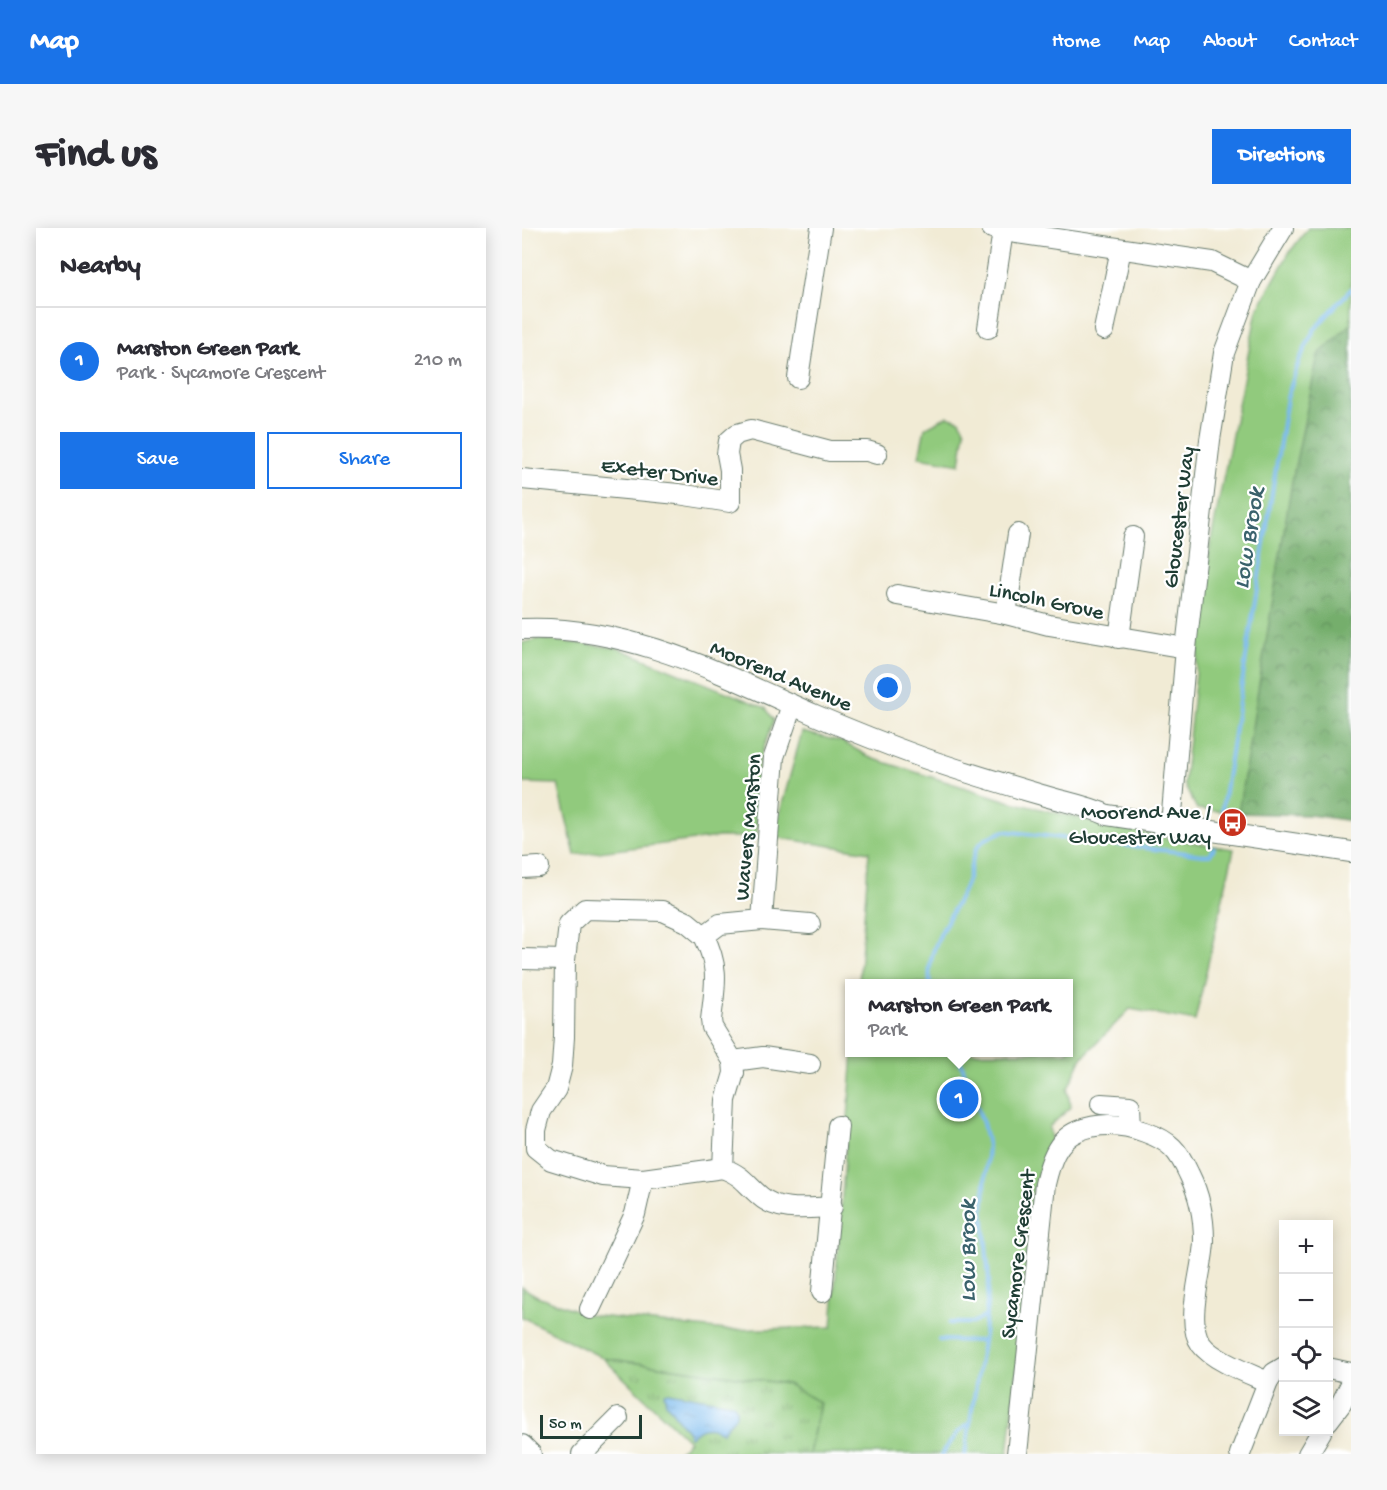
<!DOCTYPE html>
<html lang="en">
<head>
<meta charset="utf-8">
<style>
	body { margin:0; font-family:"Gochi Hand",sans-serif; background:#f7f7f7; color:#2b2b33 }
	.controls { position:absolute; right:18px; bottom:18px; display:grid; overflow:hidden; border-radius:0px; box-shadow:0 3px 15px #0003 }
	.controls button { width:54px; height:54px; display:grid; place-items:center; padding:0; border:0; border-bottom:2px solid #e1e1e2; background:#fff; color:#2b2b33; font:30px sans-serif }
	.scale { position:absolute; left:18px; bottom:15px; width:102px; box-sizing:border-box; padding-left:6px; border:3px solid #1f3d34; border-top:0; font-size:16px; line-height:21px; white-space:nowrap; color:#1f3d34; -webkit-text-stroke:4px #fff; paint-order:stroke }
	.you { position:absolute; left:366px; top:460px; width:21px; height:21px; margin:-15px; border:4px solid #fff; border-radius:50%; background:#1a73e8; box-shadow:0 0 0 9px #1a73e833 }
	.badge { display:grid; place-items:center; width:39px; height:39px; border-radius:50%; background:#1a73e8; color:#fff; font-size:20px; font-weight:700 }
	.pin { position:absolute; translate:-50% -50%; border:3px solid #fff; box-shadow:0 2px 6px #0006 }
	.popup { position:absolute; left:323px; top:751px; width:228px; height:78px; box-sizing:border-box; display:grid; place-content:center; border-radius:0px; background:#fff; filter:drop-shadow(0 2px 4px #0005); font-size:20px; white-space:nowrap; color:#7c7c81 }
	.popup b { font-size:22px; color:#2b2b33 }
	.popup::after { content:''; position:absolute; left:50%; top:100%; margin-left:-12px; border:12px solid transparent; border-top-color:#fff }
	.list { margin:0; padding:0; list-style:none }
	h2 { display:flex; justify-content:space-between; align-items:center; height:78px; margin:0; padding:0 24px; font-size:26px }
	h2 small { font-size:20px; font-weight:400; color:#7c7c81 }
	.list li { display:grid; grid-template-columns:39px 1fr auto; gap:18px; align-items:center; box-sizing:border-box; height:108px; padding:0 24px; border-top:2px solid #e1e1e2 }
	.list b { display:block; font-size:22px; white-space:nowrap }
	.list p { margin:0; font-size:20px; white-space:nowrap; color:#7c7c81 }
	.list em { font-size:20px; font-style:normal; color:#7c7c81 }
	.actions { display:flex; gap:12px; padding:18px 24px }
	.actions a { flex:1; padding:14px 0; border:2px solid #1a73e8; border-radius:0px; text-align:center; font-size:21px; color:#1a73e8 }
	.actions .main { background:#1a73e8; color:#fff }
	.icon { flex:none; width:33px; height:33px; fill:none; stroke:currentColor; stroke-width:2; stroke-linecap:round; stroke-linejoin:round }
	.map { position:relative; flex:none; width:829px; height:1226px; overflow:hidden; border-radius:0px }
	header { display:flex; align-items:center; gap:36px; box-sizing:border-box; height:84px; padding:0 30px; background:#1a73e8; color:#fff }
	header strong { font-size:28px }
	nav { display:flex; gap:33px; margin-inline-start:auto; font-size:21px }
	.intro { display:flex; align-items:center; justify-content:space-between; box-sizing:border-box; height:144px; padding:0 36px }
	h1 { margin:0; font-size:42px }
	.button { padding:15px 27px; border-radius:0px; background:#1a73e8; color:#fff; font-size:21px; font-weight:700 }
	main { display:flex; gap:36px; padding:0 36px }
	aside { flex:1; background:#fff; border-radius:0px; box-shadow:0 3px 15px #0003 }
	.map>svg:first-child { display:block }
	.grass { fill:url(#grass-tufts); stroke:#588458; stroke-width:1.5 }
	.forest { fill:url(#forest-crowns); stroke:#4a7650; stroke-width:1.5 }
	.green { fill:#91ca7d; stroke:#588458; stroke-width:1.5 }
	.water { fill:url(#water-ripples); stroke:#4c7b90; stroke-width:1.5 }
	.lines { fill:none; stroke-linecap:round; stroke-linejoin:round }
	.stream { stroke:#78b9ed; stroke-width:4 }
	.minor-casing { stroke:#687a6c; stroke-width:22 }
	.minor { stroke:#fff; stroke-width:20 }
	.labels { text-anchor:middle; stroke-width:4.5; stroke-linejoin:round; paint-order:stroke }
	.street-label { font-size:22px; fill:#1f3d34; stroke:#fff }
	.poi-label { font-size:22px; fill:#1f3d34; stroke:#fff; text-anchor:end }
	.water-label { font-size:24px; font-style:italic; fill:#3a626c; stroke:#fff }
</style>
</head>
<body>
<header>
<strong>Map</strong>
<nav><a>Home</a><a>Map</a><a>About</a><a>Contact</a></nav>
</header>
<div class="intro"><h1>Find us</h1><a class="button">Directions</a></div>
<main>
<aside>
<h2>Nearby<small></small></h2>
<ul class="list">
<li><span class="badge">1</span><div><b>Marston Green Park</b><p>Park · Sycamore Crescent</p></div><em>210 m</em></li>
</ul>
<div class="actions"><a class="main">Save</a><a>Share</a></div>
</aside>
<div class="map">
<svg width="829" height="1226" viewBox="0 0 829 1226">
	<defs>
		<pattern id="grass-tufts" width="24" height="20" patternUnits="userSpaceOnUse" patternTransform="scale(1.5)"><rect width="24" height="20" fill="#91ca7d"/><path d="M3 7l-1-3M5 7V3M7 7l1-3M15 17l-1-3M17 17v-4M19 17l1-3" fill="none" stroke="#76a567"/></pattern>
		<pattern id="forest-crowns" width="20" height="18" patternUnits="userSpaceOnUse" patternTransform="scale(1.5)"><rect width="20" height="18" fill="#74ae6c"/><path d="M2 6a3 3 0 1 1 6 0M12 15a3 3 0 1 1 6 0" fill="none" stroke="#5f8f5a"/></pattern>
		<pattern id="water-ripples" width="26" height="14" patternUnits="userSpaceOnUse" patternTransform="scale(1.5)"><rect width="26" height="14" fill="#78b9ed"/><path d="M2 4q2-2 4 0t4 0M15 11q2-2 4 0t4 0" fill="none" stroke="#6298c1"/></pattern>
	</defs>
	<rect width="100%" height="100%" fill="#fff"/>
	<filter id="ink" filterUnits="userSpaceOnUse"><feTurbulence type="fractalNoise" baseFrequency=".0167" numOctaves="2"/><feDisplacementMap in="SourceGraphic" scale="12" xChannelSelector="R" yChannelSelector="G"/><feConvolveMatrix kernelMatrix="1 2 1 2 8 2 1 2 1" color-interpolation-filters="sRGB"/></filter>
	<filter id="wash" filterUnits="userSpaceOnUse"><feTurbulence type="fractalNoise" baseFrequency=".008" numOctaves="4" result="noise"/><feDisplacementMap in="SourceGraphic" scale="24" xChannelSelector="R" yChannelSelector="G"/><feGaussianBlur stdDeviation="1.35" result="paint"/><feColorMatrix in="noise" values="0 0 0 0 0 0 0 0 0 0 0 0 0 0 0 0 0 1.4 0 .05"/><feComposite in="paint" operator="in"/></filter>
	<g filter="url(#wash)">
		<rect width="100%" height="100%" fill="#f1ebd5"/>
		<polygon class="grass" points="81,1130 266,1156 298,1175 287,1226 154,1226 167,1213"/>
		<polygon class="forest" points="829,96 829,593 788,587 716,585 770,253 796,127"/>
		<g class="green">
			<polygon points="786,0 829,0 829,96 796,127 770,253 716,585 675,581 662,556 688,317 735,82 767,25"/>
			<polygon points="425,188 438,192 443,203 438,236 397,229 403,200"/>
			<polygon points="17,411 95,420 244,480 252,492 236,536 235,609 197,609 53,627 36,556 0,555 0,415"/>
			<polygon points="280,504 321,514 349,530 489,574 643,610 712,621 673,793 608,781 559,831 545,862 549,879 527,899 529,912 510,965 500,1097 486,1226 287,1226 298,1175 266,1156 81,1130 0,1089 0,1059 15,1068 67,1087 204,1102 310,1099 331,825 546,824 546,756 337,755 347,624 251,609"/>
		</g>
		<path class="water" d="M146,1164l63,11 5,4c2,16 -10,14 -13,26 -11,-8 -24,-8 -32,4h-2l-1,-5 -22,-29 -2,-10z"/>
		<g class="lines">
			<g class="stream">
				<polyline points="700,582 765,170 777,133 792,102 829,61"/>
				<path d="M408,756c-5,-37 23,-68 36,-100 5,-11 5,-26 11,-36 6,-10 17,-13 27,-17l199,24h7l4,-7"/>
				<polyline points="435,824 461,895 466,917 461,983 467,1052 462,1107 443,1226"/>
				<polyline points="427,1095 450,1095 464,1088"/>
				<polyline points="417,1112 461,1113"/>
				<polyline points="420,1226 436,1204 448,1195"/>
			</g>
		</g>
	</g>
	<g filter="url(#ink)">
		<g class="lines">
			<defs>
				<g id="minor">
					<polyline points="470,0 481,3 690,34 729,53"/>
					<polyline points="466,100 481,3"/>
					<polyline points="582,102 599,21"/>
					<polyline points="276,150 299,0"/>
					<polyline points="0,251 156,266 208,274 208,242 205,226 207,213 215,206 229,202 308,223 345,223 355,226"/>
					<polyline points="375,367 484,386 527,397 664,420"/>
					<polyline points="484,386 496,306"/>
					<path d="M0,401c104,-5 200,45 293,86 35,15 70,29 106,42 39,14 80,26 121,38 22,7 44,10 65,20l244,37"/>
					<polyline points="597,410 611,309"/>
					<polyline points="649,597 664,420 688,212 702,125 729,53 761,0"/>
					<polyline points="0,640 17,639"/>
					<polyline points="240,692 288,696"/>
					<path d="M182,708l-17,-14 -24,-11 -78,-2 -16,15 -4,36 -1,77 -2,29 -6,23 -15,22 -5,19v18l15,12 52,16 40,3 80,-11 3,-68 8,-27 -1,-12 -21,-34 -1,-7c4,-35 9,-51 -7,-84l16,-12 42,-4 12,-163 18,-52"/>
					<polyline points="0,731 43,732"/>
					<polyline points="211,833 241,829 288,836"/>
					<polyline points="579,876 608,878 609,899"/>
					<path d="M201,940c21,9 21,14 37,28 19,17 48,12 72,11"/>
					<polyline points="300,1064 316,898"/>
					<polyline points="68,1081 113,986 121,951"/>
					<polyline points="806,1140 829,1145"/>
					<polyline points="806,1193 819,1176 829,1156"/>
					<polyline points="0,1217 9,1226"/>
					<polyline points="60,1226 96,1190"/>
					<path d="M495,1226l28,-270c5,-21 11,-44 33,-53 22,-9 45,-7 67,1 25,9 33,18 44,42 10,20 15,43 15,66 0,27 -20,81 -3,104 11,16 49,30 67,38"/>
					<polyline points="718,1226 746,1154 752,1145 762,1139"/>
					<polyline points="786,1226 799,1204"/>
				</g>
			</defs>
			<use href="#minor" class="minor-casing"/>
			<use href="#minor" class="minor"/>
		</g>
	</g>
	<defs>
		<symbol id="bus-disc" viewBox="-11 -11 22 22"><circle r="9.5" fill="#c8321e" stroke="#fff"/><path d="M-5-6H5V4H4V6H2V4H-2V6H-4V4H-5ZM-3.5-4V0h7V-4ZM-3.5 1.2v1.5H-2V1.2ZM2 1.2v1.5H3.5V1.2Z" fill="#fff"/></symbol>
	</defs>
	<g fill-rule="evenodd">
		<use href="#bus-disc" x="694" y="578" width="33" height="33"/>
	</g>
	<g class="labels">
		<g class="street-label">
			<text transform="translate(138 242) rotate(7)" y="8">Exeter Drive</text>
			<text transform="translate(655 289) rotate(-83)" y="8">Gloucester Way</text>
			<text transform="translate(525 371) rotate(12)" y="8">Lincoln Grove</text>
			<text transform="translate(260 446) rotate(23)" y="8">Moorend Avenue</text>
			<text transform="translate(224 599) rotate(-85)" y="8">Wavers Marston</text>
			<text transform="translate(494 1026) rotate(-83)" y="8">Sycamore Crescent</text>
		</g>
		<g class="poi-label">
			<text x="689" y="590">Moorend Ave /<tspan x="689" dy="25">Gloucester Way</tspan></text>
		</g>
		<g class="water-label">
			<text transform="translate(725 310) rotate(-81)" y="8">Low Brook</text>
			<text transform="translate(444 1023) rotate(-90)" y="8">Low Brook</text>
		</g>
	</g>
</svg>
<div class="controls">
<button>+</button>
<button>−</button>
<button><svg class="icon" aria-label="locate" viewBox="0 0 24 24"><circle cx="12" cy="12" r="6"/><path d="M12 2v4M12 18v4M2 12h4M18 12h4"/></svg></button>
<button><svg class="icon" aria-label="layers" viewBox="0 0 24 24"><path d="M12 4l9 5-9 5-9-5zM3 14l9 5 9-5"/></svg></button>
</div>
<div class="scale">50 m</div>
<div class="you"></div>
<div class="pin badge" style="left:437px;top:871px">1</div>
<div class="popup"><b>Marston Green Park</b>Park</div>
</div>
</main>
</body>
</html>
